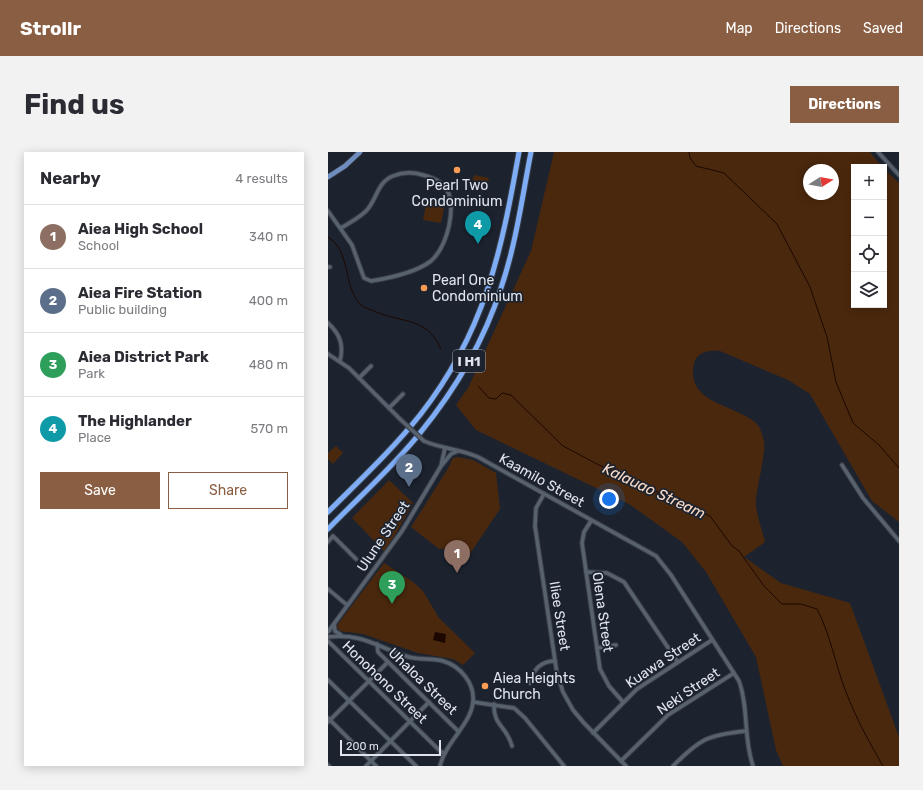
<!DOCTYPE html>
<html lang="en">
<head>
<meta charset="utf-8">
<style>
	body { margin:0; font-family:Rubik,sans-serif; background:#f2f2f3; color:#2b2b33 }
	.controls { position:absolute; right:12px; top:12px; display:grid; overflow:hidden; border-radius:0px; box-shadow:0 2px 10px #0003 }
	.controls button { width:36px; height:36px; display:grid; place-items:center; padding:0; border:0; border-bottom:1px solid #e1e1e2; background:#fff; color:#2b2b33; font:20px sans-serif }
	.compass { position:absolute; left:475px; top:12px; width:36px; height:36px; border-radius:50%; background:#fff; box-shadow:0 2px 10px #0003; rotate:79deg }
	.scale { position:absolute; left:12px; bottom:10px; width:101px; box-sizing:border-box; padding-left:4px; border:2px solid #e0e5ed; border-top:0; font-size:11px; line-height:14px; white-space:nowrap; color:#e0e5ed; -webkit-text-stroke:3px #1c232f; paint-order:stroke }
	.you { position:absolute; left:281px; top:347px; width:14px; height:14px; margin:-10px; border:3px solid #fff; border-radius:50%; background:#1a73e8; box-shadow:0 0 0 6px #1a73e833 }
	.badge { display:grid; place-items:center; width:26px; height:26px; border-radius:50%; background:#8a5e42; color:#fff; font-size:13px; font-weight:700 }
	.pin { position:absolute; translate:-50% -33px; filter:drop-shadow(0 1px 2px #0008) }
	.pin::after { content:''; position:absolute; top:21px; width:14px; height:12px; background:inherit; clip-path:polygon(0 0,100% 0,50% 100%) }
	.list { margin:0; padding:0; list-style:none }
	h2 { display:flex; justify-content:space-between; align-items:center; height:52px; margin:0; padding:0 16px; font-size:17px }
	h2 small { font-size:13px; font-weight:400; color:#7c7c81 }
	.list li { display:grid; grid-template-columns:26px 1fr auto; gap:12px; align-items:center; box-sizing:border-box; height:64px; padding:0 16px; border-top:1px solid #e1e1e2 }
	.list b { display:block; font-size:15px; white-space:nowrap }
	.list p { margin:0; font-size:13px; white-space:nowrap; color:#7c7c81 }
	.list em { font-size:13px; font-style:normal; color:#7c7c81 }
	.actions { display:flex; gap:8px; padding:12px 16px }
	.actions a { flex:1; padding:9px 0; border:1px solid #8a5e42; border-radius:0px; text-align:center; font-size:14px; color:#8a5e42 }
	.actions .main { background:#8a5e42; color:#fff }
	.icon { flex:none; width:22px; height:22px; fill:none; stroke:currentColor; stroke-width:2; stroke-linecap:round; stroke-linejoin:round }
	.map { position:relative; flex:none; width:571px; height:614px; overflow:hidden; border-radius:0px }
	header { display:flex; align-items:center; gap:24px; box-sizing:border-box; height:56px; padding:0 20px; background:#8a5e42; color:#fff }
	header strong { font-size:19px }
	nav { display:flex; gap:22px; margin-inline-start:auto; font-size:14px }
	.intro { display:flex; align-items:center; justify-content:space-between; box-sizing:border-box; height:96px; padding:0 24px }
	h1 { margin:0; font-size:28px }
	.button { padding:10px 18px; border-radius:0px; background:#8a5e42; color:#fff; font-size:14px; font-weight:700 }
	main { display:flex; gap:24px; padding:0 24px }
	aside { flex:1; background:#fff; border-radius:0px; box-shadow:0 2px 10px #0003 }
	.map>svg:first-child { display:block }
	.green { fill:#4a280d; fill-rule:evenodd }
	.water { fill:#1c0700 }
	.lines { fill:none; stroke-linecap:round; stroke-linejoin:round }
	.stream { stroke:#1c0700; stroke-width:1 }
	.minor-casing { stroke:#373d45; stroke-width:5.5 }
	.major-casing { stroke:#373d45; stroke-width:6 }
	.highway-casing { stroke:#373d45; stroke-width:7 }
	.minor { stroke:#58616e; stroke-width:3.5 }
	.major { stroke:#6f8ebf; stroke-width:4.5 }
	.highway { stroke:#7eacf5; stroke-width:5 }
	.minor-bridge-casing { stroke:#373d45; stroke-width:5.5; stroke-linecap:butt }
	.minor-bridge { stroke:#58616e; stroke-width:3.5 }
	.poi-dot { fill:#fd9d55; stroke:#1c232f; stroke-width:1.5 }
	.labels { text-anchor:middle; stroke-width:3.5; stroke-linejoin:round; paint-order:stroke }
	.shield { fill:#1c232f; stroke:#a5abb4; stroke-width:1 }
	.shield-label { font-size:13px; font-weight:bold; fill:#e0e5ed }
	.poi-label { font-size:14px; fill:#e0e5ed; stroke:#1c232f; text-anchor:start }
	.street-label { font-size:14px; fill:#e0e5ed; stroke:#1c232f }
	.water-label { font-size:15px; font-style:italic; fill:#f8dac6; stroke:#1c232f }
</style>
</head>
<body>
<header>
<strong>Strollr</strong>
<nav><a>Map</a><a>Directions</a><a>Saved</a></nav>
</header>
<div class="intro"><h1>Find us</h1><a class="button">Directions</a></div>
<main>
<aside>
<h2>Nearby<small>4 results</small></h2>
<ul class="list">
<li><span class="badge" style="background:#8d6e63">1</span><div><b>Aiea High School</b><p>School</p></div><em>340 m</em></li>
<li><span class="badge" style="background:#5c6f8a">2</span><div><b>Aiea Fire Station</b><p>Public building</p></div><em>400 m</em></li>
<li><span class="badge" style="background:#2e9e5b">3</span><div><b>Aiea District Park</b><p>Park</p></div><em>480 m</em></li>
<li><span class="badge" style="background:#0f9aa8">4</span><div><b>The Highlander</b><p>Place</p></div><em>570 m</em></li>
</ul>
<div class="actions"><a class="main">Save</a><a>Share</a></div>
</aside>
<div class="map">
<svg width="571" height="614" viewBox="0 0 571 614">
	<rect width="100%" height="100%" fill="#1c232f"/>
	<g class="green">
		<path d="M226,0h316l12,15h-28v138h30v-136l15,14v339l-27,-21 -62,-107 -22,-14 -68,-29c-9,-1 -17,0 -23,6 -4,5 -4,12 -4,18 2,29 44,31 63,48 4,3 7,14 8,19 2,10 -7,45 -8,58 -1,12 6,29 9,42l-21,15 37,26 69,20 49,134v29h-116l-7,-16 -20,-93 -50,-85 -24,-30 -53,-38 -153,-74 -20,-25 12,-17 5,5 -5,-5 63,-137zM481,18h24v24h-24z"/>
		<polygon points="146,23 161,26 159,34 144,31"/>
		<polygon points="99,48 117,52 113,71 95,68"/>
		<polygon points="8,294 15,301 5,312 0,307 0,301"/>
		<polygon points="130,305 145,308 168,321 172,357 137,409 119,396 111,397 83,375 119,318 125,306"/>
		<polygon points="61,328 85,351 70,378 56,399 24,366"/>
		<polygon points="56,411 85,430 95,439 111,466 147,501 135,513 125,507 90,501 35,482 12,479 9,475 10,472"/>
	</g>
	<polygon class="water" points="107,480 118,482 117,491 105,488"/>
	<g class="lines">
		<g class="stream">
			<polyline points="361,0 362,6 368,14 396,21 449,72 482,135 499,185 508,230 525,271 551,293 571,316"/>
			<path d="M0,85c24,15 14,49 33,68 3,3 9,4 13,6 29,13 52,5 67,38"/>
			<path d="M150,234l11,12 7,1 6,-6 9,2 52,51 34,18 113,52 22,30 7,5 25,35 18,18h19l16,5c14,27 18,55 29,83 10,26 23,50 37,74"/>
		</g>
		<defs>
			<g id="minor">
				<polyline points="550,0 571,23"/>
				<path d="M0,59l24,34 12,33 7,3c19,-3 44,-8 60,-20 10,-9 15,-22 18,-35 5,-25 3,-44 -26,-51 -10,-3 -20,-3 -30,1 -16,6 -16,24 -27,35 -7,7 -17,12 -25,17"/>
				<polyline points="0,115 2,115"/>
				<path d="M0,171c12,11 16,22 12,38"/>
				<polyline points="0,202 21,216 73,268"/>
				<polyline points="31,226 43,214"/>
				<polyline points="61,256 75,242"/>
				<path d="M96,289c18,8 37,8 54,16l178,99 15,19 68,106c10,27 4,57 14,85"/>
				<polyline points="114,313 123,302 130,299"/>
				<polyline points="514,313 535,346 571,389"/>
				<polyline points="216,342 208,356 207,374 229,522 235,540 245,558 256,571 298,614"/>
				<polyline points="263,369 256,380 254,391 272,517 281,534 295,550"/>
				<polyline points="0,390 5,384 28,407"/>
				<polyline points="258,420 279,421 296,430 349,509"/>
				<polyline points="0,437 19,453"/>
				<polyline points="6,472 7,479 13,483"/>
				<polyline points="0,480 74,379 113,314 117,296"/>
				<path d="M0,485c36,-4 50,11 81,20 11,3 23,1 34,4 17,5 32,22 30,41 -2,22 -28,41 -33,64"/>
				<polyline points="0,489 113,600 117,601"/>
				<polyline points="49,492 50,500 130,579"/>
				<polyline points="269,496 288,493"/>
				<polyline points="0,528 88,614"/>
				<path d="M202,531c3,-13 11,-22 25,-22"/>
				<polyline points="145,550 186,556 197,566 236,614"/>
				<path d="M166,552c-1,22 13,22 18,42"/>
				<polyline points="0,566 48,614"/>
				<polyline points="0,570 60,510"/>
				<polyline points="265,581 309,537 384,488"/>
				<polyline points="293,609 340,563 406,521"/>
				<polyline points="0,613 1,614"/>
				<polyline points="38,614 101,550"/>
				<path d="M345,614c27,-27 34,-31 73,-35"/>
			</g>
			<polyline id="major" points="0,25 17,14 32,0"/>
			<g id="highway">
				<path d="M0,360c31,-31 64,-62 92,-97 65,-83 81,-162 99,-263"/>
				<path d="M0,377c31,-32 65,-62 92,-96 35,-43 64,-92 81,-145 15,-44 21,-90 30,-136"/>
			</g>
		</defs>
		<use href="#minor" class="minor-casing"/>
		<use href="#major" class="major-casing"/>
		<use href="#highway" class="highway-casing"/>
		<use href="#minor" class="minor"/>
		<use href="#major" class="major"/>
		<use href="#highway" class="highway"/>
		<defs>
			<polyline id="minor-bridge" points="73,268 96,289"/>
		</defs>
		<use href="#minor-bridge" class="minor-bridge-casing"/>
		<use href="#minor-bridge" class="minor-bridge"/>
	</g>
	<g class="poi-dot">
		<circle cx="129" cy="18" r="4"/>
		<circle cx="96" cy="136" r="4"/>
		<circle cx="157" cy="534" r="4"/>
	</g>
	<g class="labels">
		<rect class="shield" x="125" y="198" width="32" height="22" rx="3"/>
		<g class="shield-label">
			<text x="141" y="214">I H1</text>
		</g>
		<g class="poi-label">
			<text x="129" y="38" text-anchor="middle">Pearl Two<tspan x="129" dy="16">Condominium</tspan></text>
			<text x="104" y="133">Pearl One<tspan x="104" dy="16">Condominium</tspan></text>
			<text x="165" y="531">Aiea Heights<tspan x="165" dy="16">Church</tspan></text>
		</g>
		<g class="street-label">
			<text transform="translate(214 328) rotate(29)" y="5">Kaamilo Street</text>
			<text transform="translate(55 384) rotate(-56)" y="5">Ulune Street</text>
			<text transform="translate(275 460) rotate(82)" y="5">Olena Street</text>
			<text transform="translate(232 464) rotate(81)" y="5">Iliee Street</text>
			<text transform="translate(335 508) rotate(-34)" y="5">Kuawa Street</text>
			<text transform="translate(95 529) rotate(44)" y="5">Uhaloa Street</text>
			<text transform="translate(57 530) rotate(44)" y="5">Honohono Street</text>
			<text transform="translate(360 539) rotate(-34)" y="5">Neki Street</text>
		</g>
		<g class="water-label">
			<text transform="translate(326 339) rotate(25)" y="5">Kalauao Stream</text>
		</g>
	</g>
</svg>
<div class="controls">
<button>+</button>
<button>−</button>
<button><svg class="icon" aria-label="locate" viewBox="0 0 24 24"><circle cx="12" cy="12" r="6"/><path d="M12 2v4M12 18v4M2 12h4M18 12h4"/></svg></button>
<button><svg class="icon" aria-label="layers" viewBox="0 0 24 24"><path d="M12 4l9 5-9 5-9-5zM3 14l9 5 9-5"/></svg></button>
</div>
<svg class="compass" viewBox="-18 -18 36 36"><path d="M0-13l5 13h-10z" fill="#e53935"/><path d="M0 13l5-13h-10z" fill="#7c7c81"/></svg>
<div class="scale">200 m</div>
<div class="you"></div>
<div class="pin badge" style="left:129px;top:421px;background:#8d6e63">1</div>
<div class="pin badge" style="left:81px;top:335px;background:#5c6f8a">2</div>
<div class="pin badge" style="left:64px;top:452px;background:#2e9e5b">3</div>
<div class="pin badge" style="left:150px;top:92px;background:#0f9aa8">4</div>
</div>
</main>
</body>
</html>
